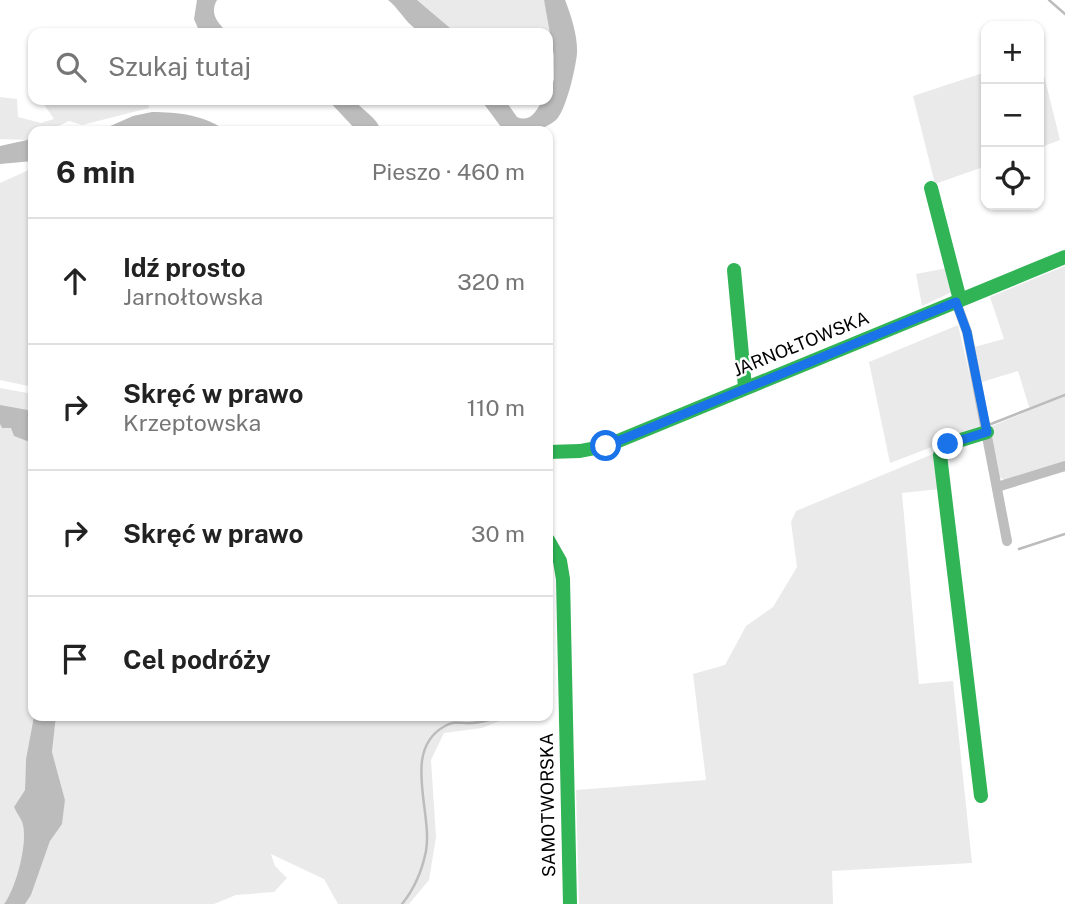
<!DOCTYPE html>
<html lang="pl">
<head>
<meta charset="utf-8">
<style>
	body { margin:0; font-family:"Public Sans",sans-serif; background:#f2f2f2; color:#222 }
	.controls { position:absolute; right:21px; top:21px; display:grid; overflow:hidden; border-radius:14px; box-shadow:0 2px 5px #0004 }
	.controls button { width:63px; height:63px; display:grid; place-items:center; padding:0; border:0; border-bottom:2px solid #e0e0e0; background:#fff; color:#222; font:35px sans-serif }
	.stop { position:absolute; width:21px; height:21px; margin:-16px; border:5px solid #1a73e8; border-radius:50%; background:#fff }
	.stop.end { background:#1a73e8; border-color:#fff; box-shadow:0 2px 7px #0008 }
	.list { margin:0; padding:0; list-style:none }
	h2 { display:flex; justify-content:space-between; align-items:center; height:91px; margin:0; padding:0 28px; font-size:30px }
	h2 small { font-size:23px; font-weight:400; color:#767676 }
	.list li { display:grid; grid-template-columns:46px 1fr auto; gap:21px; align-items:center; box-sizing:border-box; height:126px; padding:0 28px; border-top:2px solid #e0e0e0 }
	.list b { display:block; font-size:26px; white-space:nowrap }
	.list p { margin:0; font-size:23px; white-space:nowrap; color:#767676 }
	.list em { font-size:23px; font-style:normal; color:#767676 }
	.icon { flex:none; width:38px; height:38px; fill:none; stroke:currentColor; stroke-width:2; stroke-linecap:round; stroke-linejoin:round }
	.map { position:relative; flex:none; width:1065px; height:904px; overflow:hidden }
	.search { position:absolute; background:#fff; box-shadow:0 2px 5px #0004; left:28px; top:28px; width:525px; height:77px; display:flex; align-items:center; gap:18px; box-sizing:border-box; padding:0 24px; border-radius:14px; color:#767676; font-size:26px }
	.panel { position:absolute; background:#fff; box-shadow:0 2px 5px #0004; left:28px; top:126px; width:525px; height:595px; border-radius:14px }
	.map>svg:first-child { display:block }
	.green { fill:#eaeaea }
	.water { fill:#bcbcbc }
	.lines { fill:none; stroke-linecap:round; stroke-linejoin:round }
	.stream { stroke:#bcbcbc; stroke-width:2.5 }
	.street { stroke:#bebebe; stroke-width:10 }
	.fast { stroke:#30b455; stroke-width:14 }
	.route { stroke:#1a73e8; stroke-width:9 }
	.labels { text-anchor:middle; stroke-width:5; stroke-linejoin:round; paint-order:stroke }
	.street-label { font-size:18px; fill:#000; stroke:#fff }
</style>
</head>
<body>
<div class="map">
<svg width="1065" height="904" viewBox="0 0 1065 904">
	<rect width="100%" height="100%" fill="#fff"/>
	<g class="green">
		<path d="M417,0h127c8,31 15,63 4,93v-60h-92z"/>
		<polygon points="1039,55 1060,140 1039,148"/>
		<polygon points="986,72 986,166 935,184 913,96"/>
		<path d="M0,97l17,2 1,18 23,6 13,-4 -13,-19h107l1,8 -67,17 -13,-4c-8,5 -27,10 -36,10l-6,9 -27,-1z"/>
		<polygon points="32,162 33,162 33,387 0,380 0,183 31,169"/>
		<polygon points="1065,266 1065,463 1005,481 997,475 990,427 1030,410 1018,371 982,382 974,347 1004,339 990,297"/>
		<polygon points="947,268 952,292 922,306 916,274"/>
		<polygon points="958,325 982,428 890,463 869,362"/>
		<polygon points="0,388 33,394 33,413 0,407"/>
		<path d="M0,424l2,4h9l22,11 1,277 -8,43 -1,31 -11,17c2,5 6,10 8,15 7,19 -6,67 -18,82h-4z"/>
		<polygon points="933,454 936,456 940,489 902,493 919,684 953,681 972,863 832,871 833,904 579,904 576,790 706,780 693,674 725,665 746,626 773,607 797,567 791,522 796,511"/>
		<polygon points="56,716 512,716 482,728 444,733 431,760 436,837 429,880 409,904 338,904 324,879 271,854 275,866 287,878 274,892 236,895 214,904 25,904 31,895 50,841 62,823 65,800 52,752"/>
	</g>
	<g class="water">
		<path d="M197,0h20c-8,14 1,23 11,33h-28l-6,-14z"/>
		<path d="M388,0h29l39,33c-13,0 -34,4 -44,-7 -9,-8 -14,-18 -24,-26z"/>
		<path d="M544,0h21c6,15 13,37 12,53 -1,14 -11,58 -21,67 -15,13 -34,11 -52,11l-23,-31h24l12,17c15,6 19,-7 26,-17h5l6,-21v-23z"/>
		<path d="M328,100h26c9,11 23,17 27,31h-24z"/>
		<path d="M152,112c26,0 53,3 74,19l-66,-1 -13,-3 -12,4h-36l34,-15z"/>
		<polygon points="33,134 33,161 0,164 0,146 27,140"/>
		<polygon points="0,405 33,411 33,439 27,441 14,436 11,428 2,428 0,424"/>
		<path d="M34,716h22l-4,36 13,48 -3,24 -12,17 -19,54 -6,9h-21c12,-15 25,-64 18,-82 -2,-5 -6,-10 -8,-15l11,-17 1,-31z"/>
	</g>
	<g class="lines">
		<g class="stream">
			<polyline points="1049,0 1065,14"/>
			<polyline points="991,424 1065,395"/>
			<polyline points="1019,549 1065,534"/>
			<path d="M402,904c13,-16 20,-33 24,-53 7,-39 -25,-101 19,-125 10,-6 16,-2 26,-3 11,0 21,-4 31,-7"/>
		</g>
		<g class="street">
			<polyline points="956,302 967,332 1007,541"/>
			<polyline points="997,487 1065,466"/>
		</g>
		<g class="fast">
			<polyline points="931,188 960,300"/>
			<polyline points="734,270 745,387"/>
			<polyline points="548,452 580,451 606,446 1065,257"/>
			<polyline points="548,540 560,561 563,579 570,904"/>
			<polyline points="981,796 940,455 948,444 987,432"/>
		</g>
	</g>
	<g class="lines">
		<polyline class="route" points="606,446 956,302 967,332 987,432 948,444"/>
	</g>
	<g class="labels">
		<g class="street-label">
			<text transform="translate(801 344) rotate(-22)" y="6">JARNOŁTOWSKA</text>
			<text transform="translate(548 805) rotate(-91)" y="6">SAMOTWORSKA</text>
		</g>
	</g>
</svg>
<div class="controls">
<button>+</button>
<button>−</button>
<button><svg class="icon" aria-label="locate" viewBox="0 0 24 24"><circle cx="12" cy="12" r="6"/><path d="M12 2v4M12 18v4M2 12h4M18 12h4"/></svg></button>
</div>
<div class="stop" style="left:606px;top:446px"></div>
<div class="stop end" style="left:948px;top:444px"></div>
<div class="search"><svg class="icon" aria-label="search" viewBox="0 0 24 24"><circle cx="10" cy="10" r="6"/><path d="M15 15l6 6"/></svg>Szukaj tutaj</div>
<section class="panel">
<h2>6 min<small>Pieszo · 460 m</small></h2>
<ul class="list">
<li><svg class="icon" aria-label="ahead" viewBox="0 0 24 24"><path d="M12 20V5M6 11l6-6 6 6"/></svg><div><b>Idź prosto</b><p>Jarnołtowska</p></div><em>320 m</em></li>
<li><svg class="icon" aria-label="right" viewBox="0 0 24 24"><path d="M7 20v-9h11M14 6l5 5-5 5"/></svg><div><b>Skręć w prawo</b><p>Krzeptowska</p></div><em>110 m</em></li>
<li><svg class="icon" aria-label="right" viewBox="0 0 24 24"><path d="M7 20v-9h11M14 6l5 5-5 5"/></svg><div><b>Skręć w prawo</b></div><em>30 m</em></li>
<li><svg class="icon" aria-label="arrive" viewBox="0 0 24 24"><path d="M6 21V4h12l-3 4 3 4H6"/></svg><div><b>Cel podróży</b></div></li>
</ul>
</section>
</div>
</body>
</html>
